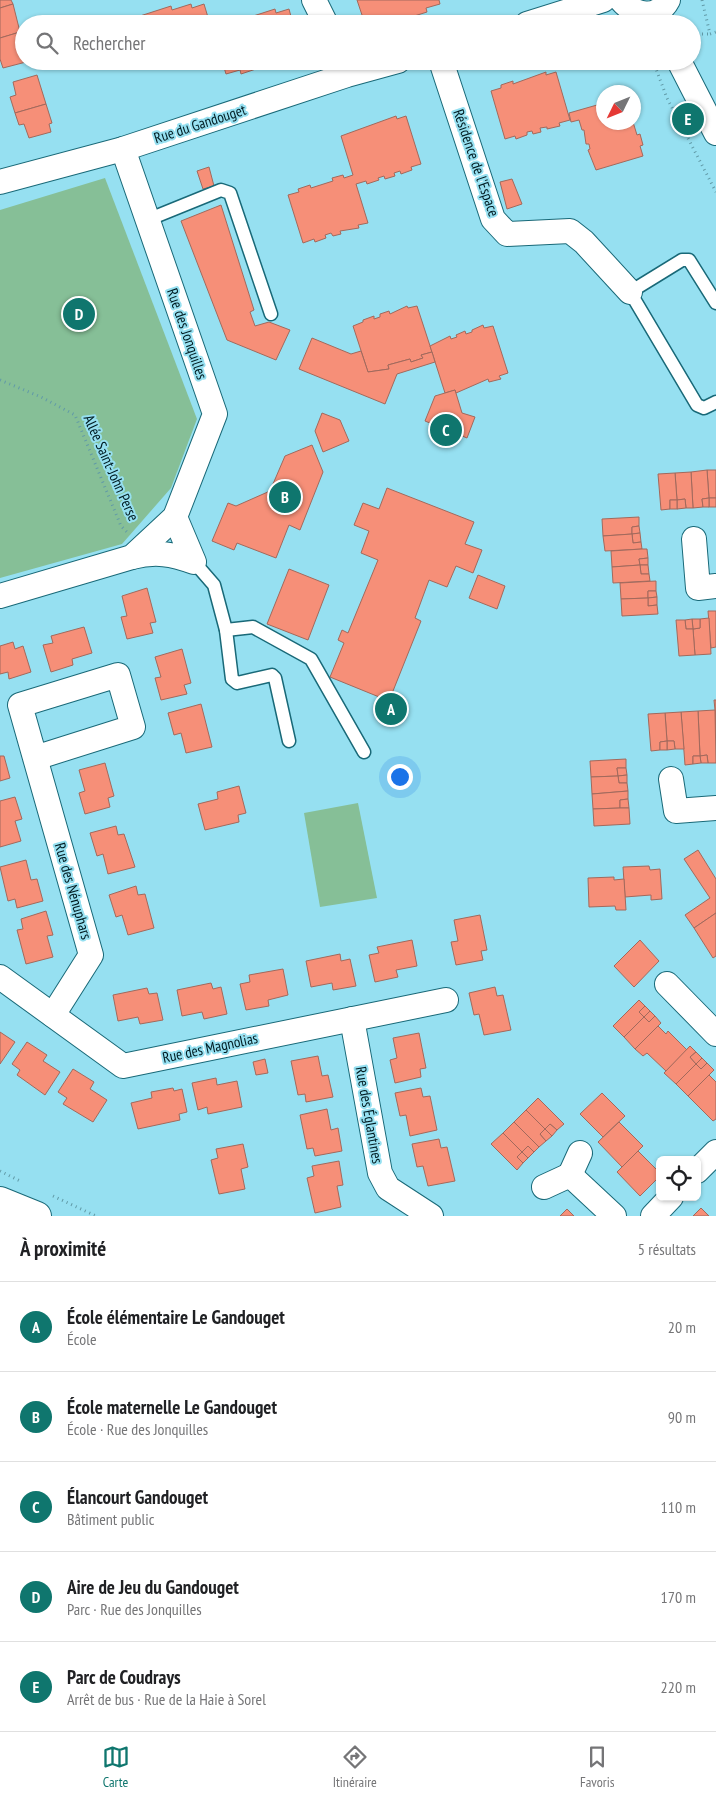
<!DOCTYPE html>
<html lang="fr">
<head>
<meta charset="utf-8">
<style>
	body { margin:0; font-family:"PT Sans Narrow",sans-serif; background:#f2f2f2; color:#202124 }
	.controls { position:absolute; right:15px; bottom:15px; display:grid; overflow:hidden; border-radius:8px; box-shadow:0 1px 4px #0004 }
	.controls button { width:45px; height:45px; display:grid; place-items:center; padding:0; border:0; border-bottom:1px solid #e0e0e0; background:#fff; color:#202124; font:25px sans-serif }
	.compass { position:absolute; left:596px; top:85px; width:45px; height:45px; border-radius:50%; background:#fff; box-shadow:0 1px 4px #0004; rotate:227deg }
	.you { position:absolute; left:399px; top:776px; width:18px; height:18px; margin:-12px; border:4px solid #fff; border-radius:50%; background:#1a73e8; box-shadow:0 0 0 8px #1a73e833 }
	.badge { display:grid; place-items:center; width:32px; height:32px; border-radius:50%; background:#0f766e; color:#fff; font-size:16px; font-weight:700 }
	.pin { position:absolute; translate:-50% -50%; border:2px solid #fff; box-shadow:0 1px 5px #0006 }
	.list { margin:0; padding:0; list-style:none }
	h2 { display:flex; justify-content:space-between; align-items:center; height:65px; margin:0; padding:0 20px; font-size:21px }
	h2 small { font-size:16px; font-weight:400; color:#757577 }
	.list li { display:grid; grid-template-columns:32px 1fr auto; gap:15px; align-items:center; box-sizing:border-box; height:90px; padding:0 20px; border-top:1px solid #e0e0e0 }
	.list b { display:block; font-size:19px; white-space:nowrap }
	.list p { margin:0; font-size:16px; white-space:nowrap; color:#757577 }
	.list em { font-size:16px; font-style:normal; color:#757577 }
	.icon { flex:none; width:28px; height:28px; fill:none; stroke:currentColor; stroke-width:2; stroke-linecap:round; stroke-linejoin:round }
	.map { position:relative; flex:none; width:716px; height:1216px; overflow:hidden }
	.search { position:absolute; background:#fff; box-shadow:0 1px 4px #0004; left:15px; right:15px; top:15px; height:55px; display:flex; align-items:center; gap:12px; box-sizing:border-box; padding:0 18px; border-radius:28px; color:#757577; font-size:19px }
	.sheet { height:515px; background:#fff }
	nav { display:flex; justify-content:space-around; align-items:center; box-sizing:border-box; height:70px; border-top:1px solid #e0e0e0; background:#fff; font-size:14px; color:#757577 }
	nav a { display:grid; justify-items:center; gap:2px }
	nav .on { color:#0f766e }
	.map>svg:first-child { display:block }
	.green { fill:#86bf97 }
	.building { fill:#f68f78; stroke:#a2695c }
	.lines { fill:none; stroke-linecap:round; stroke-linejoin:round }
	.service-casing { stroke:#196978; stroke-width:15 }
	.minor-casing { stroke:#196978; stroke-width:26 }
	.tertiary-casing { stroke:#196978; stroke-width:30 }
	.path { stroke:#619aa7; stroke-width:3; stroke-dasharray:1 4; stroke-linecap:butt }
	.service { stroke:#fff; stroke-width:12 }
	.minor { stroke:#fff; stroke-width:24 }
	.tertiary { stroke:#fff; stroke-width:28 }
	.labels { text-anchor:middle; stroke-width:4; stroke-linejoin:round; paint-order:stroke }
	.street-label { font-size:15px; fill:#001c22; stroke:#96e0f1 }
</style>
</head>
<body>
<div class="map">
<svg width="716" height="1216" viewBox="0 0 716 1216">
	<rect width="100%" height="100%" fill="#96e0f1"/>
	<g class="green">
		<polygon points="105,178 197,419 171,488 122,544 0,578 0,210"/>
		<polygon points="358,803 377,898 320,907 304,813"/>
	</g>
	<g class="building">
		<polygon points="0,0 11,0 13,4 0,8"/>
		<polygon points="357,0 439,0 440,4 426,8 427,12 408,18 409,24 365,24"/>
		<polygon points="13,4 20,32 0,38 0,8"/>
		<polygon points="191,4 192,8 204,4 210,24 130,24 141,19 140,16 171,6 172,10"/>
		<polygon points="275,9 276,13 289,9 293,24 242,24 246,23 244,19"/>
		<polygon points="20,32 26,62 3,68 0,59 0,38"/>
		<polygon points="222,61 270,61 271,64 241,74 240,70 226,74"/>
		<polygon points="546,72 546,75 556,72 570,120 559,123 560,126 547,129 547,127 540,128 541,132 533,134 532,131 527,132 527,135 516,139 515,136 505,139 491,91 501,88 501,85 513,81 513,84"/>
		<polygon points="37,75 46,104 15,113 10,97 16,95 13,82"/>
		<polygon points="604,103 604,122 633,122 637,135 640,134 643,145 640,146 643,156 596,170 588,150 590,149 589,144 586,144 584,130 582,130 579,120 571,122 569,113"/>
		<polygon points="46,104 52,123 49,124 51,132 29,138 24,124 19,125 15,113"/>
		<polygon points="396,116 397,119 406,116 421,164 411,167 412,170 401,174 400,171 394,173 395,176 385,179 384,176 378,178 379,180 367,184 366,181 356,184 368,223 358,225 359,228 340,231 341,234 333,236 331,233 325,235 326,238 315,242 314,239 303,243 288,195 299,192 298,189 310,185 311,188 333,181 332,178 343,175 344,178 353,175 341,136"/>
		<polygon points="209,167 214,186 203,189 197,171"/>
		<polygon points="512,179 522,204 507,209 500,182"/>
		<polygon points="221,205 254,310 250,312 255,326 269,322 290,330 276,360 227,340 181,221"/>
		<polygon points="407,306 408,308 417,306 432,352 421,355 423,358 411,362 410,359 388,365 389,369 368,372 353,326 363,322 363,320 374,316 374,319 380,317 380,314 389,311 390,314"/>
		<polygon points="483,325 484,328 493,326 508,373 499,376 501,379 489,382 488,379 456,393 455,390 445,393 430,346 450,336 451,339 457,337 456,335 465,331 466,334 472,332 472,330"/>
		<polygon points="312,338 351,354 361,351 368,372 389,369 388,365 410,359 411,362 423,358 421,355 432,352 435,362 397,374 385,404 299,369"/>
		<polygon points="455,390 462,413 475,417 467,438 425,421 435,396"/>
		<polygon points="322,413 340,420 349,441 323,452 315,431"/>
		<polygon points="312,445 323,472 300,530 289,525 276,558 237,543 234,550 212,541 228,503 236,506 270,491 285,456"/>
		<polygon points="707,470 716,470 716,498 709,498"/>
		<polygon points="707,470 709,498 702,499 703,507 693,508 691,472"/>
		<polygon points="691,472 693,508 686,508 685,499 677,500 675,473"/>
		<polygon points="675,473 677,500 670,500 670,509 661,510 658,474"/>
		<polygon points="387,488 474,522 465,544 482,550 473,573 456,566 447,587 429,580 415,618 421,621 389,701 330,677 344,643 338,640 342,630 348,633 378,560 361,553 369,531 354,525 363,503 379,509"/>
		<rect x="709" y="498" width="7" height="9"/>
		<polygon points="709,498 709,507 703,507 702,499"/>
		<polygon points="685,499 686,508 677,509 677,500"/>
		<rect x="670" y="500" width="7" height="9"/>
		<polygon points="639,517 639,526 632,527 632,534 603,536 602,519"/>
		<polygon points="639,526 640,533 632,534 632,527"/>
		<polygon points="640,533 641,542 633,543 632,534"/>
		<polygon points="632,534 633,543 641,542 642,549 605,551 603,536"/>
		<polygon points="642,549 647,549 648,558 639,559 640,565 612,567 611,551"/>
		<polygon points="648,558 648,565 640,565 639,559"/>
		<polygon points="640,565 648,565 649,574 641,574"/>
		<polygon points="640,565 641,574 649,574 650,581 613,583 612,567"/>
		<polygon points="289,569 329,585 308,640 267,624"/>
		<polygon points="478,575 505,586 497,609 469,598"/>
		<polygon points="656,581 656,591 648,591 648,598 621,599 620,583"/>
		<polygon points="147,588 156,622 150,623 153,633 127,639 121,617 127,616 122,596"/>
		<polygon points="648,591 656,591 657,597 648,598"/>
		<polygon points="657,597 657,605 648,606 648,598"/>
		<polygon points="648,598 648,606 657,605 658,614 622,616 621,599"/>
		<polygon points="708,611 716,611 716,647 711,648"/>
		<polygon points="709,618 711,654 695,655 693,629 700,628 700,619"/>
		<polygon points="692,619 700,619 700,628 693,629"/>
		<polygon points="692,619 693,629 686,629 685,620"/>
		<polygon points="676,620 685,620 686,629 693,629 695,655 679,656"/>
		<polygon points="84,627 92,653 72,659 73,665 51,672 43,645 53,643 51,636"/>
		<polygon points="13,642 15,649 23,646 31,672 9,679 8,672 0,674 0,646"/>
		<polygon points="182,649 191,683 184,685 187,694 161,700 155,678 161,677 155,657"/>
		<polygon points="714,700 716,700 716,738 715,710"/>
		<polygon points="201,704 212,747 186,753 181,733 174,735 168,713"/>
		<polygon points="715,710 716,763 708,763 707,755 700,756 698,711"/>
		<polygon points="698,711 700,756 693,756 693,764 685,765 681,712"/>
		<polygon points="681,712 684,749 675,749 674,741 667,741 665,713"/>
		<polygon points="665,713 667,741 660,742 660,750 651,751 648,714"/>
		<polygon points="667,741 674,741 675,749 667,750"/>
		<polygon points="667,741 667,750 660,750 660,742"/>
		<polygon points="707,755 708,763 701,763 700,756"/>
		<polygon points="0,756 4,756 10,778 0,781"/>
		<polygon points="693,756 700,756 701,763 693,764"/>
		<polygon points="626,759 626,768 617,768 618,776 591,777 590,761"/>
		<polygon points="105,763 114,796 108,798 110,807 85,814 79,793 85,791 79,770"/>
		<polygon points="617,768 626,768 627,775 618,776"/>
		<polygon points="627,775 627,783 619,783 618,776"/>
		<polygon points="618,776 619,783 627,783 628,791 592,794 591,777"/>
		<polygon points="239,786 246,813 238,815 239,822 205,830 198,804 218,799 217,792"/>
		<polygon points="628,791 628,799 620,800 620,808 593,809 592,794"/>
		<polygon points="15,797 22,819 15,821 21,841 0,847 0,801"/>
		<polygon points="628,799 629,808 620,808 620,800"/>
		<polygon points="620,808 629,808 630,824 594,826 593,809"/>
		<polygon points="116,826 118,835 124,834 135,867 108,874 103,854 97,856 90,833"/>
		<polygon points="698,850 716,879 716,913 694,928 685,915 710,898 684,859"/>
		<polygon points="26,860 31,880 37,879 43,901 17,908 15,899 8,901 0,867"/>
		<polygon points="649,866 650,870 660,869 662,899 651,900 651,895 625,897 623,867"/>
		<polygon points="614,877 614,880 624,879 626,910 616,910 615,906 589,907 588,878"/>
		<polygon points="136,886 138,895 145,894 154,928 128,935 122,915 116,917 109,895"/>
		<polygon points="46,911 53,935 47,936 53,957 26,964 17,930 23,929 21,919"/>
		<polygon points="716,913 716,956 713,958 694,928"/>
		<polygon points="480,915 487,950 481,951 483,960 456,965 451,942 458,941 454,920"/>
		<polygon points="412,940 417,966 396,970 398,977 375,982 369,955 379,953 377,947"/>
		<polygon points="640,940 659,961 634,987 614,966"/>
		<polygon points="340,954 341,961 350,959 356,986 333,990 332,983 311,987 306,961"/>
		<polygon points="283,969 288,995 268,1000 269,1006 246,1010 240,984 250,982 249,975"/>
		<polygon points="211,983 213,989 221,987 227,1014 204,1019 202,1012 182,1016 177,990"/>
		<polygon points="495,987 497,996 503,995 511,1030 484,1035 479,1014 474,1015 469,993"/>
		<polygon points="147,988 149,994 157,993 163,1020 140,1024 138,1017 118,1021 113,995"/>
		<polygon points="639,1000 645,1006 639,1012 644,1017 624,1037 613,1026"/>
		<polygon points="645,1006 650,1011 644,1017 639,1012"/>
		<polygon points="650,1011 655,1016 649,1022 644,1017"/>
		<polygon points="655,1016 661,1023 635,1049 624,1037 644,1017 649,1022"/>
		<polygon points="658,1026 666,1034 668,1031 687,1050 666,1071 647,1053 643,1056 635,1049"/>
		<polygon points="0,1032 15,1042 0,1064"/>
		<polygon points="419,1033 426,1068 420,1069 421,1077 395,1083 390,1060 397,1058 393,1038"/>
		<polygon points="27,1042 47,1055 43,1061 60,1072 45,1095 17,1075 20,1070 12,1064"/>
		<polygon points="690,1046 696,1052 690,1057 696,1064 676,1084 664,1073"/>
		<polygon points="696,1052 702,1058 696,1064 690,1057"/>
		<polygon points="318,1056 322,1076 328,1075 333,1097 306,1102 305,1094 298,1095 291,1061"/>
		<polygon points="702,1058 707,1063 701,1069 696,1064"/>
		<polygon points="265,1059 268,1073 256,1075 253,1062"/>
		<polygon points="707,1063 714,1070 688,1096 676,1084 696,1064 701,1069"/>
		<polygon points="73,1069 94,1082 90,1089 107,1100 93,1122 63,1104 67,1098 58,1092"/>
		<polygon points="709,1075 716,1082 716,1119 713,1121 688,1096"/>
		<polygon points="216,1078 217,1085 237,1081 242,1107 208,1114 207,1107 198,1110 192,1083"/>
		<polygon points="173,1088 174,1091 182,1089 187,1112 179,1114 180,1120 138,1129 131,1103 152,1098 151,1092"/>
		<polygon points="421,1088 423,1097 430,1096 437,1130 410,1136 406,1115 400,1116 395,1093"/>
		<polygon points="602,1093 625,1116 603,1137 580,1114"/>
		<polygon points="538,1098 564,1124 557,1130 550,1124 545,1129 526,1110"/>
		<polygon points="327,1109 331,1130 338,1128 342,1151 315,1156 313,1148 307,1149 300,1115"/>
		<polygon points="526,1110 545,1129 540,1134 546,1141 539,1147 514,1122"/>
		<polygon points="514,1122 539,1147 534,1152 528,1146 522,1152 503,1133"/>
		<polygon points="619,1122 643,1146 622,1167 598,1142"/>
		<polygon points="550,1124 557,1130 552,1136 545,1129"/>
		<polygon points="545,1129 552,1136 546,1141 540,1134"/>
		<polygon points="503,1133 522,1152 517,1157 523,1163 517,1170 491,1144"/>
		<polygon points="439,1139 441,1148 447,1147 455,1181 428,1186 423,1166 417,1167 412,1144"/>
		<polygon points="243,1144 248,1167 241,1169 245,1189 219,1194 211,1160 218,1158 216,1149"/>
		<polygon points="528,1146 534,1152 528,1158 522,1152"/>
		<polygon points="638,1151 660,1173 660,1176 640,1196 617,1172"/>
		<polygon points="522,1152 528,1158 523,1163 517,1157"/>
		<polygon points="339,1161 343,1185 337,1186 341,1207 315,1213 307,1178 314,1176 312,1166"/>
		<polygon points="701,1208 709,1216 693,1216"/>
		<polygon points="567,1209 574,1216 560,1216"/>
	</g>
	<g class="lines">
		<defs>
			<g id="service">
				<polyline points="147,220 221,190 230,193 271,314"/>
				<polyline points="716,303 689,260 682,260 630,292 697,405 704,408 716,402"/>
				<polyline points="194,562 214,585 226,630 232,679 237,683 272,675 275,678 289,741"/>
				<polyline points="226,630 253,627 311,659 364,752"/>
			</g>
			<g id="minor">
				<polyline points="314,0 326,24"/>
				<path d="M621,0c13,15 36,21 47,0"/>
				<polyline points="527,24 603,0"/>
				<polyline points="441,61 493,219 507,234 570,231 584,242 630,292"/>
				<polyline points="679,61 716,133"/>
				<polyline points="0,182 123,149 347,75 398,61"/>
				<polyline points="694,539 698,588 716,586"/>
				<path d="M132,557c24,-6 40,-3 62,5l-19,-45"/>
				<polyline points="0,596 132,557 175,517 215,414 123,149"/>
				<polyline points="35,758 133,727 118,675 20,705 91,955 53,1015"/>
				<polyline points="671,779 676,811 716,808"/>
				<polyline points="0,977 123,1066 446,1000"/>
				<polyline points="667,984 716,1034"/>
				<polyline points="352,1019 380,1173 388,1188 431,1216"/>
				<polyline points="697,1171 716,1152"/>
				<polyline points="570,1175 580,1153"/>
				<polyline points="544,1187 570,1175 614,1216"/>
				<polyline points="653,1216 671,1197"/>
			</g>
			<polyline id="tertiary" points="0,1201 37,1216"/>
		</defs>
		<use href="#service" class="service-casing"/>
		<use href="#minor" class="minor-casing"/>
		<use href="#tertiary" class="tertiary-casing"/>
		<g class="path">
			<polyline points="702,0 710,34 716,32"/>
			<polyline points="692,34 710,34"/>
			<polyline points="653,61 667,98 716,192"/>
			<polyline points="0,380 41,397 75,415 121,526 127,532"/>
			<polyline points="0,1171 20,1181"/>
			<polyline points="53,1196 96,1216"/>
		</g>
		<use href="#service" class="service"/>
		<use href="#minor" class="minor"/>
		<use href="#tertiary" class="tertiary"/>
	</g>
	<g class="labels">
		<g class="street-label">
			<text transform="translate(200 124) rotate(-18)" y="5">Rue du Gandouget</text>
			<text transform="translate(476 163) rotate(71)" y="5">Résidence de l'Espace</text>
			<text transform="translate(187 334) rotate(71)" y="5">Rue des Jonquilles</text>
			<text transform="translate(111 468) rotate(66)" y="5">Allée Saint-John Perse</text>
			<text transform="translate(73 891) rotate(74)" y="5">Rue des Nénuphars</text>
			<text transform="translate(210 1048) rotate(-12)" y="5">Rue des Magnolias</text>
			<text transform="translate(369 1115) rotate(80)" y="5">Rue des Églantines</text>
		</g>
	</g>
</svg>
<div class="controls">
<button><svg class="icon" aria-label="locate" viewBox="0 0 24 24"><circle cx="12" cy="12" r="6"/><path d="M12 2v4M12 18v4M2 12h4M18 12h4"/></svg></button>
</div>
<svg class="compass" viewBox="-18 -18 36 36"><path d="M0-13l5 13h-10z" fill="#e53935"/><path d="M0 13l5-13h-10z" fill="#757577"/></svg>
<div class="you"></div>
<div class="pin badge" style="left:391px;top:709px">A</div>
<div class="pin badge" style="left:285px;top:497px">B</div>
<div class="pin badge" style="left:446px;top:430px">C</div>
<div class="pin badge" style="left:79px;top:314px">D</div>
<div class="pin badge" style="left:688px;top:119px">E</div>
<div class="search"><svg class="icon" aria-label="search" viewBox="0 0 24 24"><circle cx="10" cy="10" r="6"/><path d="M15 15l6 6"/></svg>Rechercher</div>
</div>
<section class="sheet">
<h2>À proximité<small>5 résultats</small></h2>
<ul class="list">
<li><span class="badge">A</span><div><b>École élémentaire Le Gandouget</b><p>École</p></div><em>20 m</em></li>
<li><span class="badge">B</span><div><b>École maternelle Le Gandouget</b><p>École · Rue des Jonquilles</p></div><em>90 m</em></li>
<li><span class="badge">C</span><div><b>Élancourt Gandouget</b><p>Bâtiment public</p></div><em>110 m</em></li>
<li><span class="badge">D</span><div><b>Aire de Jeu du Gandouget</b><p>Parc · Rue des Jonquilles</p></div><em>170 m</em></li>
<li><span class="badge">E</span><div><b>Parc de Coudrays</b><p>Arrêt de bus · Rue de la Haie à Sorel</p></div><em>220 m</em></li>
</ul>
</section>
<nav>
<a class="on"><svg class="icon" aria-label="map" viewBox="0 0 24 24"><path d="M3 6l6-2 6 2 6-2v14l-6 2-6-2-6 2zM9 4v14M15 6v14"/></svg>Carte</a>
<a><svg class="icon" aria-label="directions" viewBox="0 0 24 24"><path d="M12 3l9 9-9 9-9-9zM9 14v-3h6M13 9l2 2-2 2"/></svg>Itinéraire</a>
<a><svg class="icon" aria-label="saved" viewBox="0 0 24 24"><path d="M7 4h10v16l-5-4-5 4z"/></svg>Favoris</a>
</nav>
</body>
</html>
